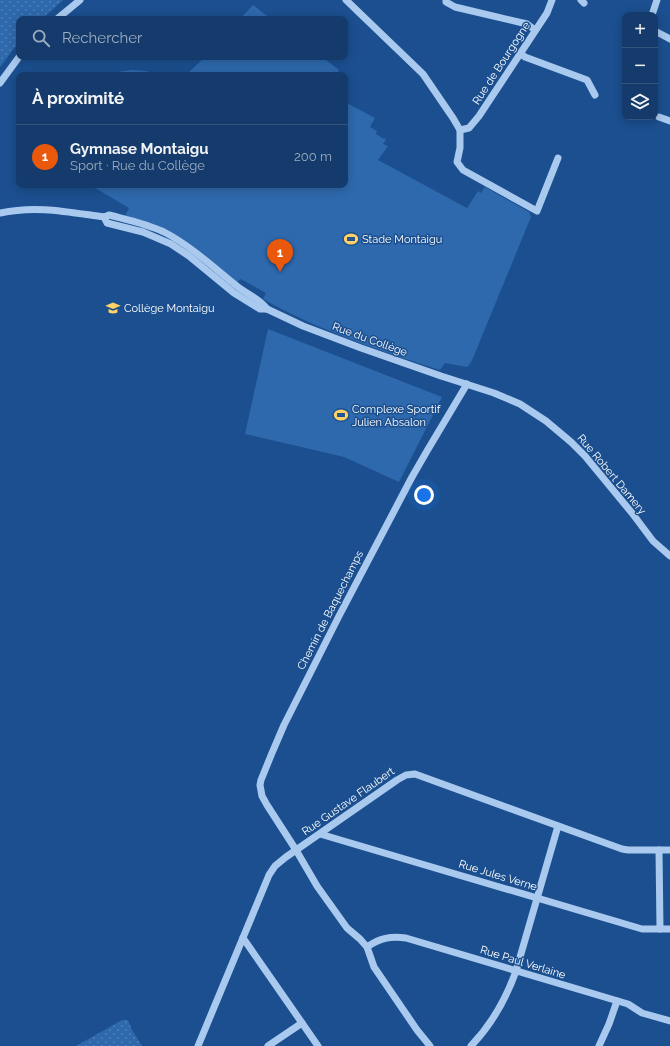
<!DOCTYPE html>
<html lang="fr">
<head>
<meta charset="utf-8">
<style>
	body { margin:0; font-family:Raleway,sans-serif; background:#214673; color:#f1f3f6 }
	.controls { position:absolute; right:12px; top:12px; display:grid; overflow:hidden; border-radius:8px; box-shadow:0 2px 10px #0003 }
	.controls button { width:36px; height:36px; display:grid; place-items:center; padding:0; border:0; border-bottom:1px solid #33557e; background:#143b6b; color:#f1f3f6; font:20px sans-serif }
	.you { position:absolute; left:424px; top:495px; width:14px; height:14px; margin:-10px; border:3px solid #fff; border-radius:50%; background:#1a73e8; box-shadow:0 0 0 6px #1a73e833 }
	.badge { display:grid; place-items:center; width:26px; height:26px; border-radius:50%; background:#ea580c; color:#fff; font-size:13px; font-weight:700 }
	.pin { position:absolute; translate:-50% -33px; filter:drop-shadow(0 1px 2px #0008) }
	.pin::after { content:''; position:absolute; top:21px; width:14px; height:12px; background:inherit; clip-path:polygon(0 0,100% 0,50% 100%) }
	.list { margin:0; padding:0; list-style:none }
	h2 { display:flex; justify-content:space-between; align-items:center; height:52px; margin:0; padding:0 16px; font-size:17px }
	h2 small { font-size:13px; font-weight:400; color:#9dadc1 }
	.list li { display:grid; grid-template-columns:26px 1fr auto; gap:12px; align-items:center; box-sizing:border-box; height:64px; padding:0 16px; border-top:1px solid #33557e }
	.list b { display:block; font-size:15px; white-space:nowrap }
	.list p { margin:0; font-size:13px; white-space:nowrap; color:#9dadc1 }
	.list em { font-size:13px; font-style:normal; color:#9dadc1 }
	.icon { flex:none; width:22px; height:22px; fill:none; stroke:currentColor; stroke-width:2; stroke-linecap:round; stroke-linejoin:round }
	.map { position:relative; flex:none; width:670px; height:1046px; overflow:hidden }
	.search { position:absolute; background:#143b6b; box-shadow:0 2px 10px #0003; left:16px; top:16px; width:332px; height:44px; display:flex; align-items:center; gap:10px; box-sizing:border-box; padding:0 14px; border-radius:8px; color:#9dadc1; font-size:15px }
	.panel { position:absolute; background:#143b6b; box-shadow:0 2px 10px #0003; left:16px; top:72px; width:332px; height:116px; border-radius:8px }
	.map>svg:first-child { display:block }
	.green { fill:url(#green-dots) }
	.pitch { fill:#2e69ad }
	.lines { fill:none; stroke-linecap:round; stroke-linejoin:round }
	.minor { stroke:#a9c9ee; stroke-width:7 }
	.labels { text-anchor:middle; stroke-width:3; stroke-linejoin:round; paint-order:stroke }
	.street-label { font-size:11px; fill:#fff; stroke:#1b4f8f }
	.poi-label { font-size:11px; fill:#fff; stroke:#1b4f8f; text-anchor:start }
</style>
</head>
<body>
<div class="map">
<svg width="670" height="1046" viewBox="0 0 670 1046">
	<defs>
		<pattern id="green-dots" width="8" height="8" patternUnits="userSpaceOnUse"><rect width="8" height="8" fill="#2e69ad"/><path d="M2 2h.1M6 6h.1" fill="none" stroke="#4d80b9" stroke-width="1.8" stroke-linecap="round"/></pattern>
	</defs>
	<rect width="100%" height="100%" fill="#1b4f8f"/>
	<g class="green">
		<polygon points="0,0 63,0 42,19 19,19 19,42 0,67"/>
		<polygon points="122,1020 128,1020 132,1030 142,1046 76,1046"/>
	</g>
	<g class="pitch">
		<polygon points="253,5 271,19 240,19"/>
		<polygon points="205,57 322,57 339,70 336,75 186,75"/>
		<polygon points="131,70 146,71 158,75 111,75 118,72"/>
		<path d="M345,102l30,16 -5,9 7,4 -1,3 8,5 1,-1 1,1 -3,5 5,2 -10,14 89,48 11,-17 3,2 4,-6 44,25 2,5 -58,141 -3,6 -3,3 -22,-4 -5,7c-60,-19 -122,-40 -177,-71l3,-6 -25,-14 -4,3 -84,-58 -28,-8 4,-8 -39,-23h255z"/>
		<polygon points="268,329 442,397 399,482 344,457 245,434"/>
	</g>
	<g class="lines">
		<g class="minor">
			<polyline points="346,0 423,74 453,118 460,130 460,148 457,162 463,170 537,211 558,158"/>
			<polyline points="446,0 446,2 455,7 527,24 535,30"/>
			<polyline points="581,0 584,3"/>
			<polyline points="652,15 657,0"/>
			<polyline points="57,19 80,0"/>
			<polyline points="655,31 670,39"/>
			<polyline points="520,53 525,57 587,80 595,95"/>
			<polyline points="0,83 19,57"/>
			<polyline points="659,117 670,121"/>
			<polyline points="460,130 469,128 479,116 547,13 552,0"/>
			<path d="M0,213c36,-8 68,-1 104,4l5,-2c19,5 38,9 55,17 27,14 50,36 74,55 9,7 22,12 29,22"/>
			<polyline points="104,217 107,223 143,232 171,244 189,256 234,293 260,309 267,309 303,326 361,348 441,376 494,393 520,404 546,421 571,442 585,456 632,513 653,541 670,556"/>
			<polyline points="320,834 642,929 670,929"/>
			<polyline points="659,850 660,929"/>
			<polyline points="243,938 318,1046"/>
			<path d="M367,947c13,-9 23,-11 39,-9l222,66 14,9 28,8"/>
			<polyline points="198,1046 269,875 275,866 286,857 397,780 406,775 415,774 622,849 628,850 670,850"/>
			<polyline points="268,1046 302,1023"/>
			<polyline points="430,1046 417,1030 374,967 367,947 360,939 347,928 317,886 296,850 267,805 262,796 260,785 261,780 272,753 284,725 339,616 412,477 427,451 467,384"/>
			<path d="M471,1046c21,-22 35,-47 45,-75l42,-145"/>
			<polyline points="599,1046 609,1024 617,1001"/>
		</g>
	</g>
	<defs>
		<symbol id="stadium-bare" viewBox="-9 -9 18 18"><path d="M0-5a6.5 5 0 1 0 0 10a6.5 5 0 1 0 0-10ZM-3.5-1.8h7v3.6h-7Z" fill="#ffd166" stroke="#1b4f8f" stroke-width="2.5" paint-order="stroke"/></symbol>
		<symbol id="school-bare" viewBox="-9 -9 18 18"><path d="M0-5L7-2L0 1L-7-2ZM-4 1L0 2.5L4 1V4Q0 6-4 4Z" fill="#ffd166" stroke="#1b4f8f" stroke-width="2.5" paint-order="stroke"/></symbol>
	</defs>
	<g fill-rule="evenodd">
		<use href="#stadium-bare" x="341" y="229" width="20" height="20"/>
		<use href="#school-bare" x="103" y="298" width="20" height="20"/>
		<use href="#stadium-bare" x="331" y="405" width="20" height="20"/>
	</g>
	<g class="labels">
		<g class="street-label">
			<text transform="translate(501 63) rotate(-57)" y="4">Rue de Bourgogne</text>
			<text transform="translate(370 339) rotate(20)" y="4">Rue du Collège</text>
			<text transform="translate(612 474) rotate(50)" y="4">Rue Robert Damery</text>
			<text transform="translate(330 610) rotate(-63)" y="4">Chemin de Baquechamps</text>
			<text transform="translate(348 801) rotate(-35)" y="4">Rue Gustave Flaubert</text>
			<text transform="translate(498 875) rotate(17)" y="4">Rue Jules Verne</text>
			<text transform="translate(523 962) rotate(17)" y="4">Rue Paul Verlaine</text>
		</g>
		<g class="poi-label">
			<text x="362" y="243">Stade Montaigu</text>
			<text x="124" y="312">Collège Montaigu</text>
			<text x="352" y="413">Complexe Sportif<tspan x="352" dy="13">Julien Absalon</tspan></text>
		</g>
	</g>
</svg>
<div class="controls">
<button>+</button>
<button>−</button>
<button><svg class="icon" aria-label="layers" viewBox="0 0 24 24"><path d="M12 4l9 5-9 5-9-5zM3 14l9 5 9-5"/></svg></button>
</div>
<div class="you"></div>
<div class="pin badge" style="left:280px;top:272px">1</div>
<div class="search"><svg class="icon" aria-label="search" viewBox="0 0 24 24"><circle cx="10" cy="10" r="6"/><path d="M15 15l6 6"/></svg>Rechercher</div>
<section class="panel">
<h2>À proximité<small></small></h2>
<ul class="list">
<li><span class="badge">1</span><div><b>Gymnase Montaigu</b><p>Sport · Rue du Collège</p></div><em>200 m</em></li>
</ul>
</section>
</div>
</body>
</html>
